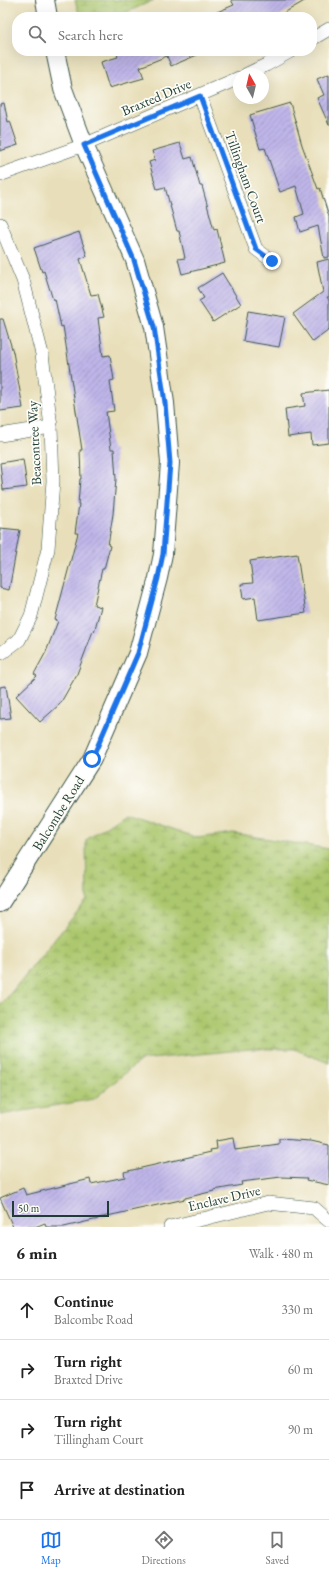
<!DOCTYPE html>
<html lang="en">
<head>
<meta charset="utf-8">
<style>
	body { margin:0; font-family:"EB Garamond",serif; background:#f2f2f2; color:#222 }
	.compass { position:absolute; left:233px; top:68px; width:36px; height:36px; border-radius:50%; background:#fff; box-shadow:0 4px 16px #0002; rotate:352deg }
	.scale { position:absolute; left:12px; bottom:10px; width:97px; box-sizing:border-box; padding-left:4px; border:2px solid #1f3d34; border-top:0; font-size:11px; line-height:14px; white-space:nowrap; color:#1f3d34; -webkit-text-stroke:3px #fdfcf7; paint-order:stroke }
	.stop { position:absolute; width:12px; height:12px; margin:-9px; border:3px solid #1a73e8; border-radius:50%; background:#fff }
	.stop.end { background:#1a73e8; border-color:#fff; box-shadow:0 1px 4px #0008 }
	.list { margin:0; padding:0; list-style:none }
	h2 { display:flex; justify-content:space-between; align-items:center; height:52px; margin:0; padding:0 16px; font-size:17px }
	h2 small { font-size:13px; font-weight:400; color:#767676 }
	.list li { display:grid; grid-template-columns:26px 1fr auto; gap:12px; align-items:center; box-sizing:border-box; height:60px; padding:0 16px; border-top:1px solid #e0e0e0 }
	.list b { display:block; font-size:15px; white-space:nowrap }
	.list p { margin:0; font-size:13px; white-space:nowrap; color:#767676 }
	.list em { font-size:13px; font-style:normal; color:#767676 }
	.icon { flex:none; width:22px; height:22px; fill:none; stroke:currentColor; stroke-width:2; stroke-linecap:round; stroke-linejoin:round }
	.map { position:relative; flex:none; width:329px; height:1227px; overflow:hidden }
	.search { position:absolute; background:#fff; box-shadow:0 4px 16px #0002; left:12px; right:12px; top:12px; height:44px; display:flex; align-items:center; gap:10px; box-sizing:border-box; padding:0 14px; border-radius:16px; color:#767676; font-size:15px }
	.sheet { height:292px; background:#fff }
	nav { display:flex; justify-content:space-around; align-items:center; box-sizing:border-box; height:56px; border-top:1px solid #e0e0e0; background:#fff; font-size:11px; color:#767676 }
	nav a { display:grid; justify-items:center; gap:2px }
	nav .on { color:#1a73e8 }
	.map>svg:first-child { display:block }
	.wetland { fill:url(#wetland-marsh); stroke:#668250 }
	.building { fill:url(#building-hatch) }
	.lines { fill:none; stroke-linecap:round; stroke-linejoin:round }
	.street-casing { stroke:#3d5548; stroke-width:14 }
	.secondary-casing { stroke:#3d5548; stroke-width:20 }
	.street { stroke:#fff; stroke-width:13 }
	.secondary { stroke:#fff; stroke-width:18 }
	.route { stroke:#1a73e8; stroke-width:5 }
	.labels { text-anchor:middle; stroke-width:3.5; stroke-linejoin:round; paint-order:stroke }
	.street-label { font-size:14px; fill:#1f3d34; stroke:#fdfcf7 }
</style>
</head>
<body>
<div class="map">
<svg width="329" height="1227" viewBox="0 0 329 1227">
	<defs>
		<pattern id="wetland-marsh" width="20" height="14" patternUnits="userSpaceOnUse"><rect width="20" height="14" fill="#acc76d"/><path d="M1 5h8M5 5V1M11 12h8M15 12V8" fill="none" stroke="#8ba35a"/></pattern>
		<pattern id="building-hatch" width="6" height="6" patternUnits="userSpaceOnUse"><rect width="6" height="6" fill="#bfb6e9"/><path d="M-1 1l2-2M0 6l6-6M5 7l2-2" fill="none" stroke="#9b95be"/></pattern>
	</defs>
	<rect width="100%" height="100%" fill="#fdfcf7"/>
	<filter id="ink" filterUnits="userSpaceOnUse"><feTurbulence type="fractalNoise" baseFrequency=".025" numOctaves="2"/><feDisplacementMap in="SourceGraphic" scale="8" xChannelSelector="R" yChannelSelector="G"/><feConvolveMatrix kernelMatrix="1 2 1 2 8 2 1 2 1" color-interpolation-filters="sRGB"/></filter>
	<filter id="wash" filterUnits="userSpaceOnUse"><feTurbulence type="fractalNoise" baseFrequency=".012" numOctaves="4" result="noise"/><feDisplacementMap in="SourceGraphic" scale="16" xChannelSelector="R" yChannelSelector="G"/><feGaussianBlur stdDeviation="0.9" result="paint"/><feColorMatrix in="noise" values="0 0 0 0 0 0 0 0 0 0 0 0 0 0 0 0 0 1.4 0 .05"/><feComposite in="paint" operator="in"/></filter>
	<g filter="url(#wash)">
		<rect width="100%" height="100%" fill="#e8dfba"/>
		<g class="wetland">
			<polygon points="75,0 154,0 116,17 80,17"/>
			<polygon points="125,813 198,838 233,833 329,849 329,1063 294,1049 250,1049 141,1060 94,1099 0,1115 0,1006 87,900 86,840"/>
		</g>
		<g id="blocks">
			<g class="building">
				<polygon points="231,0 306,0 277,17 205,17 234,5"/>
				<polygon points="116,51 204,51 204,52 171,66 167,56 140,67 144,78 109,88 101,62 118,57"/>
				<polygon points="329,74 329,125 317,98 324,95 317,79"/>
				<polygon points="4,103 8,122 10,121 18,145 0,151 0,104"/>
				<polygon points="290,103 302,145 318,189 320,188 329,217 329,257 324,258 318,226 300,232 296,217 304,214 296,186 280,192 265,148 260,149 250,115"/>
				<polygon points="180,143 185,159 192,157 200,186 202,186 214,230 217,229 225,263 182,274 178,259 185,258 179,231 177,231 165,187 157,189 149,162 155,160 152,151"/>
				<polygon points="79,232 87,256 80,259 91,295 98,294 104,317 98,318 103,356 110,355 114,380 110,381 114,411 106,412 111,449 114,449 116,479 113,514 108,545 110,546 104,569 102,569 94,605 101,607 94,632 93,631 77,674 60,704 40,722 16,696 37,676 34,674 46,652 58,621 55,620 78,533 75,533 79,504 78,504 80,479 81,479 80,450 82,450 63,326 61,327 55,299 53,300 44,271 42,272 34,248"/>
				<polygon points="329,259 329,297 327,297 329,300 329,330 313,342 293,314 323,292 317,262"/>
				<polygon points="222,273 241,304 213,322 199,301 204,298 198,288"/>
				<polygon points="248,311 285,317 279,347 243,341"/>
				<polygon points="0,319 3,319 13,352 23,408 0,411"/>
				<polygon points="329,390 329,443 312,445 311,434 288,437 285,409 305,406 303,393"/>
				<polygon points="23,459 27,487 3,490 0,463"/>
				<polygon points="0,528 20,530 9,590 0,588"/>
				<polygon points="297,554 306,613 258,620 255,597 243,599 241,584 253,583 250,561"/>
				<polygon points="6,686 11,718 0,719 0,687"/>
				<polygon points="233,1138 235,1150 279,1144 279,1139 311,1141 329,1145 329,1185 306,1180 307,1178 281,1177 241,1182 242,1185 214,1190 214,1191 185,1198 185,1199 98,1218 98,1219 64,1227 46,1227 45,1223 35,1227 13,1227 0,1198 23,1188 26,1195 90,1179 91,1184 125,1177 124,1172 211,1152 210,1150 217,1149 216,1141"/>
			</g>
		</g>
	</g>
	<g filter="url(#ink)">
		<use href="#blocks" fill-opacity="0" stroke="#3d5548" stroke-width="1"/>
		<g class="lines">
			<defs>
				<g id="street">
					<polyline points="312,39 329,29"/>
					<polyline points="247,74 266,65 291,51"/>
					<polyline points="200,96 256,249 272,261"/>
					<polyline points="0,175 84,145 239,78"/>
					<polyline points="0,224 23,280 42,354 51,427 53,481 48,549 31,616 19,640 3,652 0,653"/>
					<polyline points="0,435 51,427"/>
					<polyline points="170,1227 268,1203 314,1208 329,1221"/>
				</g>
				<g id="secondary">
					<polyline points="45,0 48,17"/>
					<polyline points="0,903 92,759 138,653 158,578 163,554 170,463 165,403 154,327 135,260 84,145 63,89 55,51"/>
				</g>
			</defs>
			<use href="#street" class="street-casing"/>
			<use href="#secondary" class="secondary-casing"/>
			<use href="#street" class="street"/>
			<use href="#secondary" class="secondary"/>
		</g>
	</g>
	<g class="lines" filter="url(#ink)">
		<polyline class="route" points="92,759 138,653 158,578 163,554 170,463 165,403 154,327 134,260 84,145 200,96 256,249 272,261"/>
	</g>
	<g class="labels">
		<g class="street-label">
			<text transform="translate(156 97) rotate(-23)" y="5">Braxted Drive</text>
			<text transform="translate(246 177) rotate(70)" y="5">Tillingham Court</text>
			<text transform="translate(34 443) rotate(-93)" y="5">Beacontree Way</text>
			<text transform="translate(58 813) rotate(-58)" y="5">Balcombe Road</text>
			<text transform="translate(224 1198) rotate(-13)" y="5">Enclave Drive</text>
		</g>
	</g>
</svg>
<svg class="compass" viewBox="-18 -18 36 36"><path d="M0-13l5 13h-10z" fill="#e53935"/><path d="M0 13l5-13h-10z" fill="#767676"/></svg>
<div class="scale">50 m</div>
<div class="stop" style="left:92px;top:759px"></div>
<div class="stop end" style="left:272px;top:261px"></div>
<div class="search"><svg class="icon" aria-label="search" viewBox="0 0 24 24"><circle cx="10" cy="10" r="6"/><path d="M15 15l6 6"/></svg>Search here</div>
</div>
<section class="sheet">
<h2>6 min<small>Walk · 480 m</small></h2>
<ul class="list">
<li><svg class="icon" aria-label="ahead" viewBox="0 0 24 24"><path d="M12 20V5M6 11l6-6 6 6"/></svg><div><b>Continue</b><p>Balcombe Road</p></div><em>330 m</em></li>
<li><svg class="icon" aria-label="right" viewBox="0 0 24 24"><path d="M7 20v-9h11M14 6l5 5-5 5"/></svg><div><b>Turn right</b><p>Braxted Drive</p></div><em>60 m</em></li>
<li><svg class="icon" aria-label="right" viewBox="0 0 24 24"><path d="M7 20v-9h11M14 6l5 5-5 5"/></svg><div><b>Turn right</b><p>Tillingham Court</p></div><em>90 m</em></li>
<li><svg class="icon" aria-label="arrive" viewBox="0 0 24 24"><path d="M6 21V4h12l-3 4 3 4H6"/></svg><div><b>Arrive at destination</b></div></li>
</ul>
</section>
<nav>
<a class="on"><svg class="icon" aria-label="map" viewBox="0 0 24 24"><path d="M3 6l6-2 6 2 6-2v14l-6 2-6-2-6 2zM9 4v14M15 6v14"/></svg>Map</a>
<a><svg class="icon" aria-label="directions" viewBox="0 0 24 24"><path d="M12 3l9 9-9 9-9-9zM9 14v-3h6M13 9l2 2-2 2"/></svg>Directions</a>
<a><svg class="icon" aria-label="saved" viewBox="0 0 24 24"><path d="M7 4h10v16l-5-4-5 4z"/></svg>Saved</a>
</nav>
</body>
</html>
